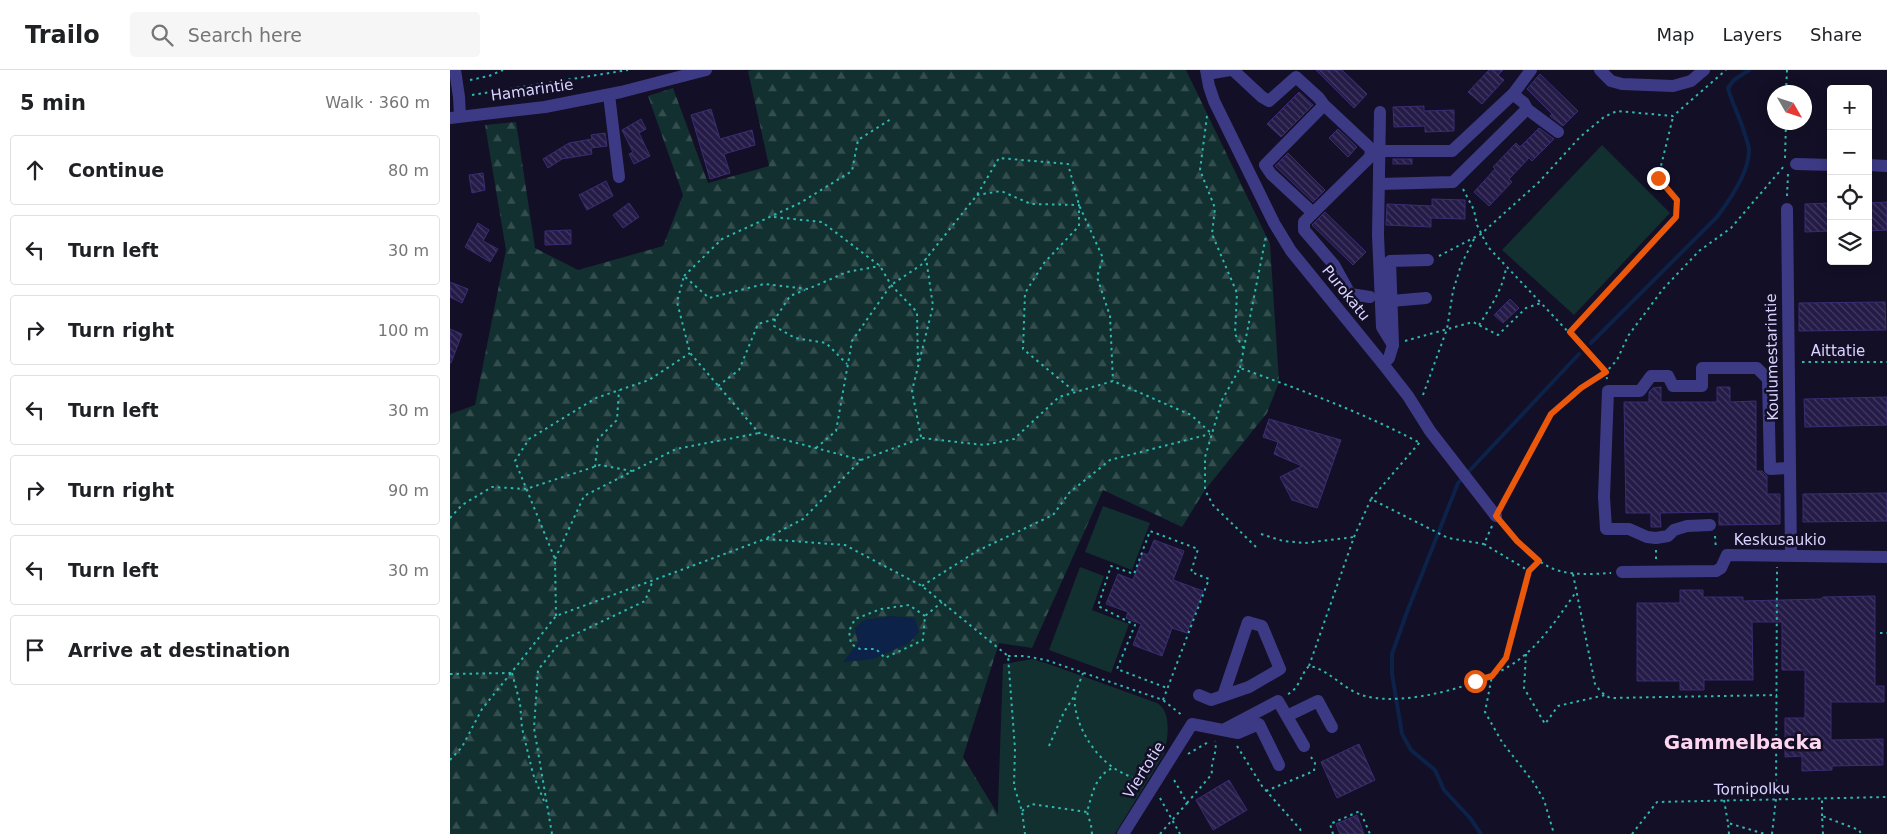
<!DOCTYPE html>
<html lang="en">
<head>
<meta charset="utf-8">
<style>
	body { margin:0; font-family:"DejaVu Sans",sans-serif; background:#f6f6f6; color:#202124 }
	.controls { position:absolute; right:15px; top:15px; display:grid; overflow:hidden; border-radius:5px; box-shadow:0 2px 12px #0003 }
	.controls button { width:45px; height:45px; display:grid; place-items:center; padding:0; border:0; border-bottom:1px solid #e0e0e0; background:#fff; color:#202124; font:25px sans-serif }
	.compass { position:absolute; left:1317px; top:15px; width:45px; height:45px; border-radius:50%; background:#fff; box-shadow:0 2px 12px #0003; rotate:129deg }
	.stop { position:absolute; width:15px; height:15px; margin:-11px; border:4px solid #ea580c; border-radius:50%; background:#fff }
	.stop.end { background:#ea580c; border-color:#fff; box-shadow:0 1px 5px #0008 }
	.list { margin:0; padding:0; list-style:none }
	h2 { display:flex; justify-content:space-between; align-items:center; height:65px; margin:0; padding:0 20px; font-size:21px }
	h2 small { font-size:16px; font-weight:400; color:#757577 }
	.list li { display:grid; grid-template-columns:32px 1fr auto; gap:15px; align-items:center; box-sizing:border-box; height:70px; margin:0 10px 10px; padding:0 10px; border:1px solid #e0e0e0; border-radius:5px }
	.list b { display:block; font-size:19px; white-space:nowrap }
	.list em { font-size:16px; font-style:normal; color:#757577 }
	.icon { flex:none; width:28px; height:28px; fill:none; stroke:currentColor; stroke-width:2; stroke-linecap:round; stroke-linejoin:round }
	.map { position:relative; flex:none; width:1437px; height:764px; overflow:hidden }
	header { display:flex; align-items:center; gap:30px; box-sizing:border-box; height:70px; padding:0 25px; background:#fff; border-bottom:1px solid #e0e0e0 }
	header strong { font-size:24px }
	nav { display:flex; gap:28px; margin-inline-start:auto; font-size:18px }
	.search { width:350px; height:45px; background:#f6f6f6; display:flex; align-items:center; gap:12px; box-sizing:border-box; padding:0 18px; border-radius:5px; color:#757577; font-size:19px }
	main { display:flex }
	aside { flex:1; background:#fff }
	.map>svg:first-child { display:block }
	.forest { fill:url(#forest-firs) }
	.park { fill:#12302f }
	.water { fill:#0c2248 }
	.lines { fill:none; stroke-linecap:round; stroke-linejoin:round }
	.stream { stroke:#0c2248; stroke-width:4 }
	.building { fill:url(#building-back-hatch); stroke:#3b2d73 }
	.path { stroke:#2fb8b0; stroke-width:2; stroke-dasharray:2.5 4; stroke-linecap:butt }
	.minor { stroke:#3d3a85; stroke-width:12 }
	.route { stroke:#ea580c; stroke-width:6 }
	.labels { text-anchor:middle; stroke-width:5; stroke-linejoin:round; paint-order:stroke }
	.street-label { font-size:15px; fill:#d9d4ff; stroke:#130f26 }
	.district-label { font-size:20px; font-weight:bold; fill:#ffd6f0; stroke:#130f26 }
</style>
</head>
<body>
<header>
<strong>Trailo</strong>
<div class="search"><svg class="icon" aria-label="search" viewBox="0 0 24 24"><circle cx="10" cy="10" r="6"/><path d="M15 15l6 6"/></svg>Search here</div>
<nav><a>Map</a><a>Layers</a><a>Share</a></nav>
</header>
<main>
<aside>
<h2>5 min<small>Walk · 360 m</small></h2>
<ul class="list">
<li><svg class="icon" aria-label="ahead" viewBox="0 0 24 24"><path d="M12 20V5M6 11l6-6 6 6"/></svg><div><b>Continue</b></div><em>80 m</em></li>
<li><svg class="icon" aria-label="left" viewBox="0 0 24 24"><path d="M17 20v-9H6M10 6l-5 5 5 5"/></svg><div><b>Turn left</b></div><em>30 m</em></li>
<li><svg class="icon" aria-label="right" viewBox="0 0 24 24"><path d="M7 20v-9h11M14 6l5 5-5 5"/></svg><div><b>Turn right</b></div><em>100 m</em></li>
<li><svg class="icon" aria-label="left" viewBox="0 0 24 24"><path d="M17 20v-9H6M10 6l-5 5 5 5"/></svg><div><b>Turn left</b></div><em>30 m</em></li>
<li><svg class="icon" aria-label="right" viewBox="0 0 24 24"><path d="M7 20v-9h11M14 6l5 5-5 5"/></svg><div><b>Turn right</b></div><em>90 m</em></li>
<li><svg class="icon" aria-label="left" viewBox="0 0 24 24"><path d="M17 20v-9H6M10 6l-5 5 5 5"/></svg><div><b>Turn left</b></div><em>30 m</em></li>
<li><svg class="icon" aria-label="arrive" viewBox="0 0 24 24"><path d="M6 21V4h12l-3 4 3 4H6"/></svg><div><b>Arrive at destination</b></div></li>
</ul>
</aside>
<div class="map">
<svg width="1437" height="764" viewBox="0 0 1437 764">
	<defs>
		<pattern id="forest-firs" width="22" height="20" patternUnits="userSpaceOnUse" patternTransform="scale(1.25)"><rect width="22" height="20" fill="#12302f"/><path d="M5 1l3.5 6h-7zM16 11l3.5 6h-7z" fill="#344d4e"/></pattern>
		<pattern id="building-back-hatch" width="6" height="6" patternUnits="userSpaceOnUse" patternTransform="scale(1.25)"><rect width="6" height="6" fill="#241b47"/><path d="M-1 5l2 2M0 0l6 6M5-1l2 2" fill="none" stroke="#433b63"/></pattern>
	</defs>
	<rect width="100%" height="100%" fill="#130f26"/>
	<polygon class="forest" points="302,0 736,0 820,174 829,312 817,343 755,420 732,457 653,420 582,578 549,573 513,687 560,764 0,764 0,344 25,335 56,180 35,55 66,52 85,178 128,200 213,176 233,125 198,26 223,18 258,113 319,96 298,1"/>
	<g class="park">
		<polygon points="1152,75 1220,143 1124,245 1052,180"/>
		<polygon points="653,436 700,453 682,500 635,482"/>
		<polygon points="630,497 654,506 642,540 679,554 661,603 599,580"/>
		<path d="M582,589l14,4 111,40c15,8 11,36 7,51l-49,80h-118l6,-170z"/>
	</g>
	<polygon class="water" points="441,546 465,548 469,562 459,573 423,589 393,592 408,573 405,558 414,550"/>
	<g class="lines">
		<g class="stream">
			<path d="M1141,273l126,-126c12,-16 32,-45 32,-66 0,-6 -3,-13 -5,-19 -4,-15 -12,-28 -16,-44l6,-8 15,-10"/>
			<polyline points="1031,764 1020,748 994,720 985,700 961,680 952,664 942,604 942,584 957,542 1008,413 1129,284"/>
		</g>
	</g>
	<g class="building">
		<polygon points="866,0 892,0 917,24 904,38"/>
		<polygon points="1039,0 1053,0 1048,5 1054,10 1032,34 1018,22"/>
		<polygon points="1090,4 1128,41 1113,56 1100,46 1102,44 1077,19"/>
		<polygon points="849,22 863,35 831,67 817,54"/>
		<polygon points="974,36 974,41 1004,40 1004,61 975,62 975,56 944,57 943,37"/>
		<polygon points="261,39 270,69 302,60 305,75 274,84 280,103 260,109 241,45"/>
		<polygon points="191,49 196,59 189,63 200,86 184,94 179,84 183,82 172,60"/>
		<polygon points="1089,58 1104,69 1082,91 1079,88 1059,109 1062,112 1039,136 1024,122 1045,99 1043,97 1066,73 1070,77"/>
		<polygon points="888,59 907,77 898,87 879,68"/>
		<polygon points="155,63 157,76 141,78 142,84 112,89 98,98 93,89 119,73 142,69 141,65"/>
		<polygon points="838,83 875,120 863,132 825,96"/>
		<rect x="943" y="89" width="19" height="5"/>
		<polygon points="33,103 35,120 22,123 19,105"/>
		<polygon points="156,111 163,126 137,140 129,125"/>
		<polygon points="982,129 1015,130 1015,149 981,148 981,157 936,155 937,134 982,136"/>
		<polygon points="1437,132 1437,160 1418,161 1418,133"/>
		<polygon points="179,133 189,147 173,158 163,145"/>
		<polygon points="1381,133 1381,161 1355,162 1355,134"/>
		<polygon points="875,142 916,182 903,195 862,155"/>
		<polygon points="28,153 39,160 33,171 48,179 40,192 15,177"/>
		<polygon points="121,160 121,174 95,175 95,161"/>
		<polygon points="0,212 18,219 12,233 0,227"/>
		<polygon points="1060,229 1069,238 1053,253 1044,245"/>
		<polygon points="1435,232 1436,260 1349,261 1349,233"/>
		<polygon points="0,259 12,264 1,293 0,293"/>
		<polygon points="1211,317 1211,332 1267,332 1267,317 1280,317 1280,332 1306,331 1306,401 1312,401 1317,406 1317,424 1330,424 1330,454 1269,455 1269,442 1210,443 1211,457 1201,457 1201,443 1176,443 1174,332 1199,332 1199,322 1203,318"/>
		<polygon points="1437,327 1437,355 1355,357 1354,329"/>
		<polygon points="819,349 891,370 867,438 842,430 830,407 852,396 824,384 828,372 813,367"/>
		<polygon points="1437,423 1437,451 1353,452 1353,424"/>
		<polygon points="704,470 734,481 723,510 753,521 737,563 722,558 712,586 683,575 691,554 676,548 678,542 656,534 668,504 683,510 693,483 698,485"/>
		<polygon points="1230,520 1253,520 1253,527 1293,527 1293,531 1371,529 1373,527 1425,526 1425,616 1434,616 1434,632 1381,632 1381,670 1433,669 1433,695 1382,696 1382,700 1352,701 1352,686 1335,687 1335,648 1355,648 1355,600 1332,600 1332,552 1302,552 1303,610 1254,610 1254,620 1230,620 1230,611 1187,611 1187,533 1230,533"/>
		<polygon points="909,674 925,710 887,728 871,692"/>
		<polygon points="779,710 797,740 763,760 746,730"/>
		<polygon points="907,745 914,764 890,764 886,754"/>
	</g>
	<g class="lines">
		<g class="path">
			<polyline points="20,10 39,6 53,0"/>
			<polyline points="1336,22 1337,0"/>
			<polyline points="22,25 178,0"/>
			<polyline points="757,46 750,100 765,138 762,164 787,223 785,264 794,279"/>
			<polyline points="1335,88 1336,52"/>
			<polyline points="1013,119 1024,140 1027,155 1038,177 1091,233"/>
			<polyline points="527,125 551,121 581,134 629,135 629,156 594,193 575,223 573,279 625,322"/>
			<polyline points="1337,126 1338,104"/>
			<polyline points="324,147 372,152 430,196 441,215 467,242 468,296"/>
			<polyline points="989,186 1031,164 1089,112 1130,67 1154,47 1167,41 1223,46 1276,0"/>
			<polyline points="234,206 272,169 350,133 402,101 408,70 441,49"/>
			<polyline points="325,249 324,256 345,268 376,273 397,294"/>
			<path d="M1029,255c11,-17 25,-38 27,-58"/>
			<polyline points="1120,261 1226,147 1227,130 1208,108 1223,47"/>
			<polyline points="955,271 1023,252 1048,265 1076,238 1091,233 1156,302 1157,309"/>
			<polyline points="1352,292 1437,292"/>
			<polyline points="790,298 816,166"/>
			<polyline points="268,316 289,300 308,254 325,249 340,226 355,220"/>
			<polyline points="973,325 997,259 1003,221 1011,195 1024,169"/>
			<polyline points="471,367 462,321 483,236 476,188"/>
			<polyline points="366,378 386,361 402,271 441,215 471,195 527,125 549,88 618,94 629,135 653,188 647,207 660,246 663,311"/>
			<polyline points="411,390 309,363 240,283 227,232 234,206 259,228 314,214 358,219 397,202 430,196"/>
			<polyline points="145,397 148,369 167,350 169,320"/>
			<polyline points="921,429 970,372"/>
			<polyline points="1053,434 1101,344 1131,318 1156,302 1167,290 1178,266 1213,219 1249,181 1281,158 1335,95"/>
			<polyline points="0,448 12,435 42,417 76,419 150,395 182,401"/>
			<path d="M1054,455c39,45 48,52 107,48"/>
			<polyline points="1042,456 1034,474 1079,501 1057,588 1042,606 1035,642 1052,672 1084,713 1094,730 1104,764"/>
			<polyline points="811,464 833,471 855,473 904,467"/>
			<polyline points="1265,466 1266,479"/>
			<polyline points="317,468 353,449 411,390 472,368 534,375 564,369 609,327 663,311 741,345 762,364"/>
			<path d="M806,477l-43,-42 -8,-15v-33l17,-57 18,-32c61,22 122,44 180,75"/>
			<polyline points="1206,480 1206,490"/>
			<polyline points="105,489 134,426 226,379 309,363"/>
			<polyline points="1079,501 1088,492"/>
			<polyline points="1123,504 1145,614 1151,622 1160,628 1327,625"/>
			<polyline points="472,516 527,481 603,445 619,423 660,390 760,364"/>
			<polyline points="106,546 105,489 65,391 79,369 146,328 199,310 240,283"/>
			<polyline points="475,546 459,535 431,539 405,549 399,561 401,574 410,579 426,579 435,588 473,570 475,546 492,532"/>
			<polyline points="1430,563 1437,563"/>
			<polyline points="1076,584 1074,618 1095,654 1108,636 1155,625"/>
			<polyline points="558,586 574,586 596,590 713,630 733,646"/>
			<polyline points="859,596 904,467 921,429 998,468 1034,474"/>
			<polyline points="62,603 70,633 72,658 83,704 94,731"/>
			<path d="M633,603c-2,7 -7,15 -8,22 -3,25 18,60 39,73 8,6 19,9 27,14"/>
			<polyline points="0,604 61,603 106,546 315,469 395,475 472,516 558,586 565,679 564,716 572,741 575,764"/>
			<path d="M838,624c12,-6 12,-19 21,-28 20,3 34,24 56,30 40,11 119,-11 152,-35 25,-18 42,-45 59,-69"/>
			<polyline points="713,630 759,509 741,502 748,479 700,461 684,504 661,496 648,536 685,555 667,599 717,618"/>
			<polyline points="599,676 614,642 625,625"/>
			<polyline points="787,676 812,716 850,759 852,764"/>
			<polyline points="738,684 760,671"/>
			<polyline points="0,690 12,677 32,639 61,603"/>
			<polyline points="816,721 864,701 865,693 861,687"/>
			<polyline points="710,728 730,764"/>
			<polyline points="1274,730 1278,753"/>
			<path d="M737,733l25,-29c-2,-13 6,-21 3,-33"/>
			<polyline points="572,741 581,734 637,742"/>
			<polyline points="1372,746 1372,728"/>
			<polyline points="102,764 84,658 88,600 111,571 195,531 203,510"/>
			<path d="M642,764l-1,-9 -4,-13c5,-17 8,-37 26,-44"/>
			<polyline points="710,764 737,733 723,708"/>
			<polyline points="883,764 880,754 910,741 920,764"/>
			<polyline points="1182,764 1207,732 1437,727"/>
			<polyline points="1279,764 1278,753 1315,764"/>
			<polyline points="1322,764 1326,729 1327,497"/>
			<polyline points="1373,764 1372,746 1409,760 1411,764"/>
		</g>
		<g class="minor">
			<polyline points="5,0 9,27 10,46"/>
			<polyline points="756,0 759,16 764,31 824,153 841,181 933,294 958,326 980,361 1046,446"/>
			<polyline points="783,0 812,27 819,31 846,7 869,28 874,35 815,95 821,104 863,143 920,87 921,79 874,35"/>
			<polyline points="1150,0 1161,11 1172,14 1223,16 1241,11 1254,0"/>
			<polyline points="757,4 780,0"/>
			<polyline points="1063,24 1081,0"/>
			<polyline points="159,25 169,107"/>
			<polyline points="1077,39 1108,62"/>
			<polyline points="930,42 928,165 932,257 943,275"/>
			<polyline points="0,48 95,37 171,22 256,0"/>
			<polyline points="1346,94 1381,95"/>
			<polyline points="1418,95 1437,96"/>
			<polyline points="929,114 1003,112 1077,39 1074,33 1063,24 1002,81 929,81"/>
			<polyline points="1337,139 1341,485"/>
			<polyline points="863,143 854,152 854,160 884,195 900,224 920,227"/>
			<polyline points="941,231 976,228"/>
			<polyline points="933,294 939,288 943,275 940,191 978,190"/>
			<polyline points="1260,455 1237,456 1224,460 1218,466 1206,468 1197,467 1179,459 1156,459 1154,427 1158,321 1190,321 1201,306 1218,306 1223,316 1252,316 1252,298 1307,298 1318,309 1320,399 1340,398"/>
			<polyline points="1172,502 1266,501 1271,498 1277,485 1437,487"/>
			<polyline points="749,625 761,630 799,617 830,599 812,556 798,552 773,626"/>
			<polyline points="837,646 868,631 882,657"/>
			<polyline points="773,660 828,631 854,676"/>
			<polyline points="673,764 742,654 788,663 809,654 829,695"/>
		</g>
	</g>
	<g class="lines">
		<polyline class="route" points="1025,611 1042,606 1056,588 1079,501 1089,491 1067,471 1046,446 1101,344 1131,318 1156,302 1120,262 1226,147 1227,130 1208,108"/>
	</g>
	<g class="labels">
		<g class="street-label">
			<text transform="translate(82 20) rotate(-8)" y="5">Hamarintie</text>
			<text transform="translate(896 223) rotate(51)" y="5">Purokatu</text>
			<text x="1388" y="286">Aittatie</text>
			<text transform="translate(1322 287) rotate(-91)" y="5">Koulumestarintie</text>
			<text x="1330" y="475">Keskusaukio</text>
			<text transform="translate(694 700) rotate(-58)" y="5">Viertotie</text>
			<text transform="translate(1302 719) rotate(-1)" y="5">Tornipolku</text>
		</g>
		<g class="district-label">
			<text x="1293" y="679">Gammelbacka</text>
		</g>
	</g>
</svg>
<div class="controls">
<button>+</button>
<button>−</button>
<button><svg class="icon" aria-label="locate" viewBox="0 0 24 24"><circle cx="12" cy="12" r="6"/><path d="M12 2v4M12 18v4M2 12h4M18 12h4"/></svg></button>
<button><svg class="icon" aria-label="layers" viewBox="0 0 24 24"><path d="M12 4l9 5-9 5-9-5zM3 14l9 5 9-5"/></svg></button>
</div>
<svg class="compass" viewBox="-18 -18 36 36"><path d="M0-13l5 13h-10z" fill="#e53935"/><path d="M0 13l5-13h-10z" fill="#757577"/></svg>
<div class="stop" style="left:1025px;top:611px"></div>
<div class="stop end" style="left:1208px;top:108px"></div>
</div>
</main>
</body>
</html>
